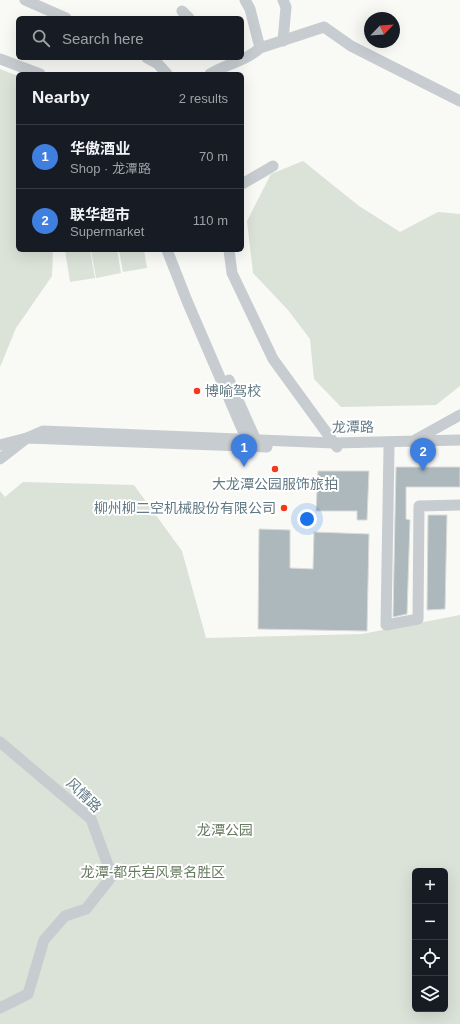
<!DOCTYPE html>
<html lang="en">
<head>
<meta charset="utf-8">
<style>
	body { margin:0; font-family:Helvetica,"Noto Sans SC",sans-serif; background:#242831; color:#f1f3f6 }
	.controls { position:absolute; right:12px; bottom:12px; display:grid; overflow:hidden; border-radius:6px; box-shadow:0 4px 16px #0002 }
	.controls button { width:36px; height:36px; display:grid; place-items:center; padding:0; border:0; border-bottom:1px solid #363941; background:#171b24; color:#f1f3f6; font:20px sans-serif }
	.compass { position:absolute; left:364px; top:12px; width:36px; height:36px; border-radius:50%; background:#171b24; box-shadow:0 4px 16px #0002; rotate:65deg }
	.you { position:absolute; left:307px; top:519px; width:14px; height:14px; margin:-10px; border:3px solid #fff; border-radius:50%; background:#1a73e8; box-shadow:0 0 0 6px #1a73e833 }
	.badge { display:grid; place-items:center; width:26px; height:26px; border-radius:50%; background:#0b8043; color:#fff; font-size:13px; font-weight:700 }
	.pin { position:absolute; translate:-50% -33px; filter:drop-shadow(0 1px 2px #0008) }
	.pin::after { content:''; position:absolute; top:21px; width:14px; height:12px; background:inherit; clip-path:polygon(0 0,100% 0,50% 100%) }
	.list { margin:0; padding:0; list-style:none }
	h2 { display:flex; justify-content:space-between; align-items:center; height:52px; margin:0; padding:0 16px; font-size:17px }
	h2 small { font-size:13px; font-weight:400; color:#9ea1a6 }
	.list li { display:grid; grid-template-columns:26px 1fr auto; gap:12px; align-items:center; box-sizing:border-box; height:64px; padding:0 16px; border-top:1px solid #363941 }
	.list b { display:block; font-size:15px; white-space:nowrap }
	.list p { margin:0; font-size:13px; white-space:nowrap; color:#9ea1a6 }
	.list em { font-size:13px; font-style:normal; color:#9ea1a6 }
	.icon { flex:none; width:22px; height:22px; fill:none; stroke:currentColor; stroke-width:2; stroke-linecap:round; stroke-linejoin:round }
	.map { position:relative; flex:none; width:460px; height:1024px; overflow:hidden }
	.search { position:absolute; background:#171b24; box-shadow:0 4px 16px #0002; left:16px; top:16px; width:228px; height:44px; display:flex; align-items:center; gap:10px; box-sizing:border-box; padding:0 14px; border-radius:6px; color:#9ea1a6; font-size:15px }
	.panel { position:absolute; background:#171b24; box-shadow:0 4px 16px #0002; left:16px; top:72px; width:228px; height:180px; border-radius:6px }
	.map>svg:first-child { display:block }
	.green { fill:#dbe2d7; fill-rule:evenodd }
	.building { fill:#acb8bc; stroke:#dbdbd9 }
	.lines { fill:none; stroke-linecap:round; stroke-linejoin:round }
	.minor { stroke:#c6cccf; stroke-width:11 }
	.poi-dot { fill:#f3391d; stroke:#fff; stroke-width:1.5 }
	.labels { text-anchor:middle; stroke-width:4; stroke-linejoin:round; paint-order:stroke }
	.poi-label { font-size:14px; fill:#617984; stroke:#fff; text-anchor:start }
	.street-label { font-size:14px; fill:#617984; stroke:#fff }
	.park-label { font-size:14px; fill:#687b61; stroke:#fff }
</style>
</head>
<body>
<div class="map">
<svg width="460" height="1024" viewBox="0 0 460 1024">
	<rect width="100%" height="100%" fill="#f9f9f6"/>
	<g class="green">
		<polygon points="0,69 18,76 18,250 53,250 52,276 16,328 0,367"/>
		<polygon points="303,161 359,206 400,232 438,212 460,214 460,386 436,405 341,407 314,379 310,339 288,310 253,273 247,221 271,174"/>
		<polygon points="65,250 90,250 95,278 70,282"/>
		<polygon points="91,250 117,250 121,273 96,278"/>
		<polygon points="119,250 144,250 147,268 123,272"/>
		<path d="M23,482l111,3 48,66 24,87 156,-4 98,-19v409h-460v-533l5,6zM415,871h30v138h-30z"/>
	</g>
	<g class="building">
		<polygon points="396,467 460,467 460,487 406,487 406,519 410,520 407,614 393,617"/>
		<polygon points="318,471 369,471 367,520 357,520 357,511 316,511"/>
		<polygon points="428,515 447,515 445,609 427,610"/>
		<polygon points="259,529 290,530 290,568 313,569 314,532 369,534 367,631 258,629"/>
	</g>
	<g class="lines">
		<g class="minor">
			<polyline points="25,0 66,18"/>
			<polyline points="245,0 250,9 260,48"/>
			<polyline points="283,0 286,7 283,41"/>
			<polyline points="182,11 189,18"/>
			<polyline points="147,58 158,64 167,74"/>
			<polyline points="0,59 40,74"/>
			<path d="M210,74c16,-10 36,-13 50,-26l64,-21 27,19 109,55"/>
			<polyline points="242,184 273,166"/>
			<polyline points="167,250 187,301 249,445"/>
			<polyline points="229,250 232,273 273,359 337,447"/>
			<polyline points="229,380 258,445"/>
			<polyline points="415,440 460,415"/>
			<polyline points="0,445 27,438 267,447"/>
			<polyline points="389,448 386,625 418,619 419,506 460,505"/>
			<polyline points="0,459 27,438 43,431 334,443 460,440"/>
			<polyline points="0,742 91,819 112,876 86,909 65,916 44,940 28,994 0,1008"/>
		</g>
	</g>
	<g class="poi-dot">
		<circle cx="197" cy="391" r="4"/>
		<circle cx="275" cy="469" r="4"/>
		<circle cx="284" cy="508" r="4"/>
	</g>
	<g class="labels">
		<g class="poi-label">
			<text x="205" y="396">博喻驾校</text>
			<text x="275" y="489" text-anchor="middle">大龙潭公园服饰旅拍</text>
			<text x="276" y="513" text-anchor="end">柳州柳二空机械股份有限公司</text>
		</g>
		<g class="street-label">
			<text transform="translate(353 427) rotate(-1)" y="5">龙潭路</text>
			<text transform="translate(84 795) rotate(44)" y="5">风情路</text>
		</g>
		<g class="park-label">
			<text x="225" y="835">龙潭公园</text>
			<text x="153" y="877">龙潭-都乐岩风景名胜区</text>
		</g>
	</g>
</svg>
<div class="controls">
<button>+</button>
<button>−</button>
<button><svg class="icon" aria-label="locate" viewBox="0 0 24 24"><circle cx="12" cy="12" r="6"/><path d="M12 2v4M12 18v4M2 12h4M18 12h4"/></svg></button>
<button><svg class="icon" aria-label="layers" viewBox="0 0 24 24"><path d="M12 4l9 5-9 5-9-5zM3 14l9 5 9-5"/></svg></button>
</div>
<svg class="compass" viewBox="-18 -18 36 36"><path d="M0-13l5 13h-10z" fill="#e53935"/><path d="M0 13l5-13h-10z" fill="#9ea1a6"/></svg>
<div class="you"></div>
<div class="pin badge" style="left:244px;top:467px;background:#3f7fe0">1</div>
<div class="pin badge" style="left:423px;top:471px;background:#3f7fe0">2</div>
<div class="search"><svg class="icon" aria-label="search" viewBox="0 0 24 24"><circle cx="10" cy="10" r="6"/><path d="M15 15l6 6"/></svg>Search here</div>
<section class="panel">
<h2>Nearby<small>2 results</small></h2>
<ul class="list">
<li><span class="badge" style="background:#3f7fe0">1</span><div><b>华傲酒业</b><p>Shop · 龙潭路</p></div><em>70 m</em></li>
<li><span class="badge" style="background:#3f7fe0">2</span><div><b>联华超市</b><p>Supermarket</p></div><em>110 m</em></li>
</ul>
</section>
</div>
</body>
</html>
